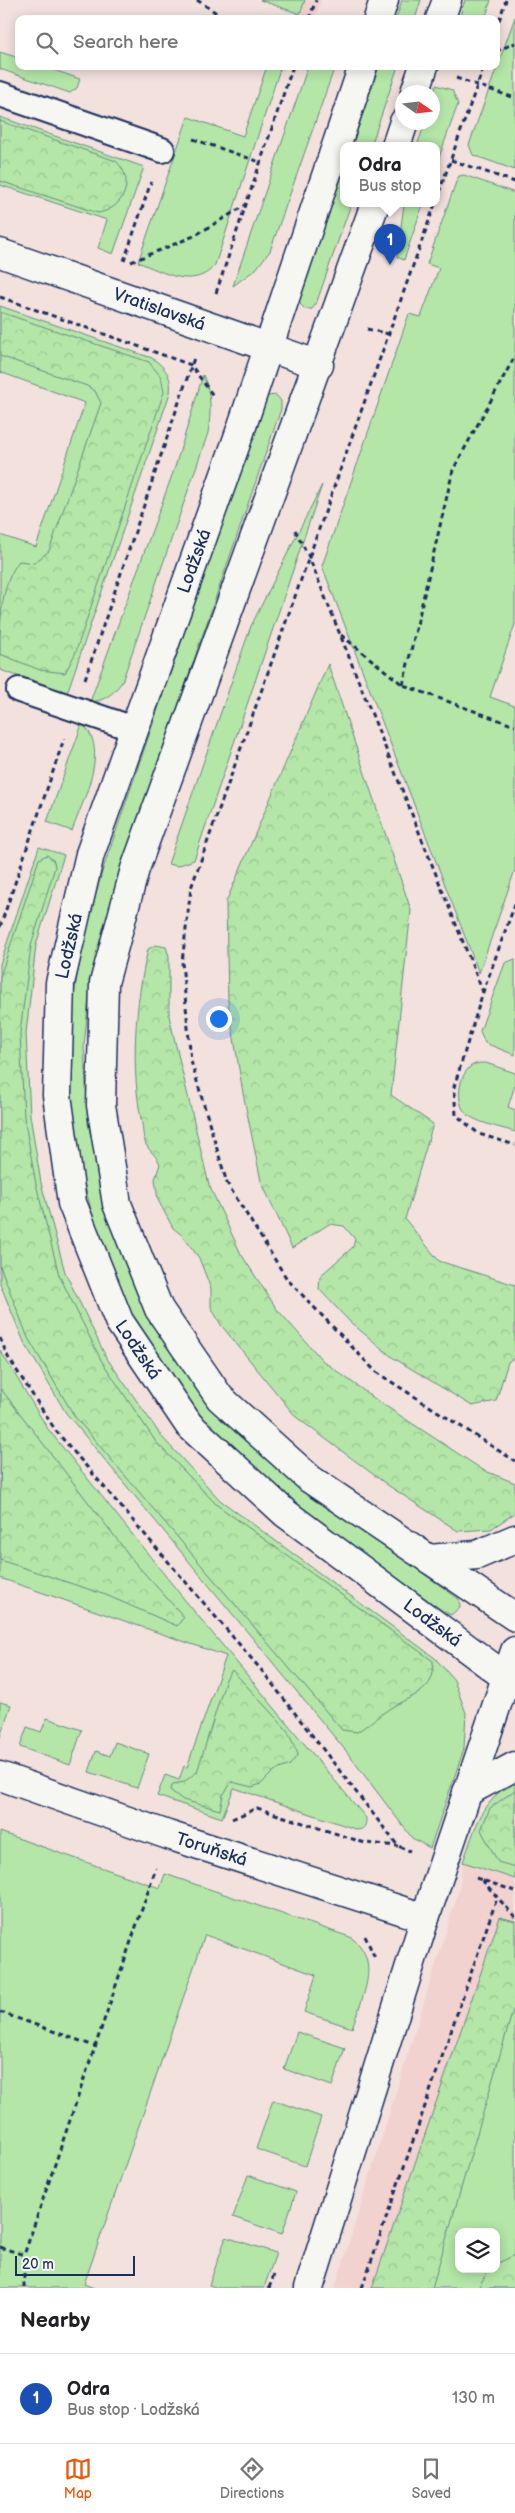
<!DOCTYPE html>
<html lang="en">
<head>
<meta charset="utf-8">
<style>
	body { margin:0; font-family:"Balsamiq Sans",sans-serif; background:#f2f2f2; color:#202124 }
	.controls { position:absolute; right:15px; bottom:15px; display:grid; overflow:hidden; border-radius:10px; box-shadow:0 2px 12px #0003 }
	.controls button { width:45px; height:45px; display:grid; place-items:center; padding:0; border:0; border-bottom:1px solid #e0e0e0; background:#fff; color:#202124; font:25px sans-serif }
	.compass { position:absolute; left:395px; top:85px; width:45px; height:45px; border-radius:50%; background:#fff; box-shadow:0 2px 12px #0003; rotate:104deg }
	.scale { position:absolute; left:15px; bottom:12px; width:120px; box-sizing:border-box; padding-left:5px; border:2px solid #1b2f5e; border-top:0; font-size:14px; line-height:18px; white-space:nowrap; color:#1b2f5e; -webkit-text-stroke:4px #f6f6f2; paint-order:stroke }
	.you { position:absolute; left:218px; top:1018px; width:18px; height:18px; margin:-12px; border:4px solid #fff; border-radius:50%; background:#1a73e8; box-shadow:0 0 0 8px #1a73e833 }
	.badge { display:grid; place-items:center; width:32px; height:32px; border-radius:50%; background:#ea580c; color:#fff; font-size:16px; font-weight:700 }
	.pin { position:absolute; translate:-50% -41px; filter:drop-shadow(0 1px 2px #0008) }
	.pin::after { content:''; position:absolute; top:26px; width:18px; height:15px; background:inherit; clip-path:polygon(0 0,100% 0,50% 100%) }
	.popup { position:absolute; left:340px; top:142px; width:100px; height:65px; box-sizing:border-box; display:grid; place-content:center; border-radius:10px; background:#fff; filter:drop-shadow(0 1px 4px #0005); font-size:16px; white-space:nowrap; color:#757577 }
	.popup b { font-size:19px; color:#202124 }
	.popup::after { content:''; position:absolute; left:50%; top:100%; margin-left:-10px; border:10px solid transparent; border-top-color:#fff }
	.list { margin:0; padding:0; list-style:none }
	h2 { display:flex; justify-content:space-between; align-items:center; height:65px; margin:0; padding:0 20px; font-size:21px }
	h2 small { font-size:16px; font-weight:400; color:#757577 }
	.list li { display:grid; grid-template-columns:32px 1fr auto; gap:15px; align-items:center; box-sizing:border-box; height:90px; padding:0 20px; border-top:1px solid #e0e0e0 }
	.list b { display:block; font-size:19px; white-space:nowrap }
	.list p { margin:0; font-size:16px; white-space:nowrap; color:#757577 }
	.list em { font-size:16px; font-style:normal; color:#757577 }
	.icon { flex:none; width:28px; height:28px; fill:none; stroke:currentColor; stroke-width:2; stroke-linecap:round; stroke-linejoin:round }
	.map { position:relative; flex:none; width:515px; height:2288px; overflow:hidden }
	.search { position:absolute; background:#fff; box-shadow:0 2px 12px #0003; left:15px; right:15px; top:15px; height:55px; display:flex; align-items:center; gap:12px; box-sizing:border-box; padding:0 18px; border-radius:10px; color:#757577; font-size:19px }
	.sheet { height:155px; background:#fff }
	nav { display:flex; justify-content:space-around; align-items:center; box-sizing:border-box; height:70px; border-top:1px solid #e0e0e0; background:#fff; font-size:14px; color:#757577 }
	nav a { display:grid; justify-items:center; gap:2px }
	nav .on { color:#ea580c }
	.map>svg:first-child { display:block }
	.built { fill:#f1d2cf; fill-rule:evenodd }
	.green { fill:#b3e6a7; stroke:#678a82; fill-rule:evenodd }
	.forest { fill:url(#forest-crowns); stroke:#678a82 }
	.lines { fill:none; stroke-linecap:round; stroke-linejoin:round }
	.lane-casing { stroke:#1b2f5e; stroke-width:28 }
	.street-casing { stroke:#1b2f5e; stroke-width:31 }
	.secondary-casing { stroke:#1b2f5e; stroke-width:31 }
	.path { stroke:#1b2f5e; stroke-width:3; stroke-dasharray:5 4; stroke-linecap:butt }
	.lane { stroke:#f6f6f2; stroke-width:24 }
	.street { stroke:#f6f6f2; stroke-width:28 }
	.secondary { stroke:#f6f6f2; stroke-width:28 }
	.labels { text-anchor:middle; stroke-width:4; stroke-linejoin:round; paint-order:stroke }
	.street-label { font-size:18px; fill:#1b2f5e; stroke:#f6f6f2 }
</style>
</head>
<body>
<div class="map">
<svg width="515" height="2288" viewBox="0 0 515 2288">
	<defs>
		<pattern id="forest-crowns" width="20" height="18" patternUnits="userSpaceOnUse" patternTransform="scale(1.25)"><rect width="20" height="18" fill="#b3e6a7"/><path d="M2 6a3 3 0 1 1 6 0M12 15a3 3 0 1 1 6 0" fill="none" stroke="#99c692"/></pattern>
	</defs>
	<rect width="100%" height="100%" fill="#f3e1dd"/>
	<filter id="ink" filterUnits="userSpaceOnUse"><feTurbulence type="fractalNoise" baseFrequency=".02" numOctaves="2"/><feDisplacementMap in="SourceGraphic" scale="10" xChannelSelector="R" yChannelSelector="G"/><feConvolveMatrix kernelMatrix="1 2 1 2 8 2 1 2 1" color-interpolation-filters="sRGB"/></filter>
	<g filter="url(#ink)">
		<g class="built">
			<polygon points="260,0 321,0 315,19"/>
			<path d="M463,1862l52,17v409h-180l124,-398zM459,2232h37v37h-37z"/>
		</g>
		<g class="green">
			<polygon points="260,0 305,0 300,14"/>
			<polygon points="402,0 421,0 415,19 396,19"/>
			<polygon points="465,0 491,0 485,19 459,19"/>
			<polygon points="515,17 515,170 473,155 469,145"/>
			<polygon points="0,52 19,58 19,66 42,66 80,79 77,88 70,93 0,69"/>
			<path d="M267,66h14l-66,199c-21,26 -52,7 -77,-3l50,-145 55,19z"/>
			<polygon points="308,66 335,66 270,251 256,269 233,286"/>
			<polygon points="379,66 398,66 371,146 352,146"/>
			<polygon points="436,85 452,90 458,104 436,166 436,146 417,146 425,123 432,122 433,97"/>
			<polygon points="0,117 144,167 113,254 98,248 107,220 0,185"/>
			<polygon points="344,169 344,204 351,204 316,304 312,309 305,309 300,304 299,298"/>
			<polygon points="464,175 515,193 515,624 490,697 515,706 515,870 479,973 322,566 409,314 421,317 439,268 427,264 456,182 459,176"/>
			<polygon points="404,204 423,204 404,260 397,257"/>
			<path d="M0,306l152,52c14,10 20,18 18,35l-103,300 -67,-23v-135l36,12 49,-144 -85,-31z"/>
			<path d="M203,375c9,20 8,36 5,58l-86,249c-9,12 -17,19 -32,20l85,-235z"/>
			<path d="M276,395l5,6v8l-146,421 -33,106 -13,61 -5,49 4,77 16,72 14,45 189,250 152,109 1,8 -9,8c-13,-6 -25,-17 -37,-25 -26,-19 -52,-37 -78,-56 -44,-31 -87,-66 -125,-105 -88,-88 -150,-264 -142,-387 4,-60 17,-116 34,-173l161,-468 3,-5z"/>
			<polygon points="322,485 194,860 177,866 168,864 251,626"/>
			<path d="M82,724c29,24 0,78 -10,107l-25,-9z"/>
			<polygon points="39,847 64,855 36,945 26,1033 30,1115 41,1183 65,1272 106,1357 162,1437 220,1500 435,1658 454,1680 466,1713 464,1749 430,1848 412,1838 346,1751 66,1413 24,1342 0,1284 0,964"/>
			<polygon points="515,959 515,1055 485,1043 480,1031 505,963"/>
			<path d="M486,1063l29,10v12l-7,22 7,3v22c-12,-4 -43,-10 -50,-20 -9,-10 -6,-34 3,-43 5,-6 11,-6 18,-6z"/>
			<path d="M0,1350l48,79 136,170 182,219c0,7 -1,11 -8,12l-124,-42 -12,30 -65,-22 8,-21 14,5 5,-14 3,1 39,-111 -226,-78z"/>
			<polygon points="0,1702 11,1705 0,1737"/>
			<polygon points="47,1718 82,1730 70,1765 20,1747 27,1727 41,1732"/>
			<polygon points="115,1742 149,1754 137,1788 89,1772 96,1751 110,1756"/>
			<path d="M515,1779v100l-52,-17c14,-39 17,-57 52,-83z"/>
			<path d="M0,1832l160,56 5,-14 185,63c33,22 12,61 2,91l-48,-16 12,-37 -111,-40 -121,349 10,4h-94z"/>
			<path d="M515,1933v355h-143zM459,2232h37v37h-37z"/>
			<polygon points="297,2032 345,2048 332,2086 284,2069"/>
			<polygon points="273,2100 321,2117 305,2166 256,2149"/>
			<polygon points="248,2175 296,2192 282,2234 233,2217"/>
			<polygon points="226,2237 276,2253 264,2288 218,2288 209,2285"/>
		</g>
		<g class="forest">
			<path d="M0,121l116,40c20,19 8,48 -18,52l-98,-32z"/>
			<path d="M0,312l149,50 12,15 3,15 -89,262 -10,19 -25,-3 -40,-16c0,-33 0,-68 19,-93l15,2 15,-12 52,-148 -6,-12 -8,-5 -87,-30z"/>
			<polygon points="328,664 411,910 391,1095 433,1124 405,1219 439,1261 515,1285 515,1357 508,1362 496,1401 472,1406 392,1357 349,1321 319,1289 320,1276 353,1247 355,1239 344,1226 329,1224 292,1248 261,1181 243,1093 228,1002 226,902"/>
			<path d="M47,855l7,6 1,6 -24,79 -11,87 4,84 12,67 23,91 42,85 55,82 61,63 216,156c4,32 -23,34 -44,48 -11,7 -21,16 -32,23l-15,-2 -267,-313 -47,-79 -28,-72v-289l39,-118z"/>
			<path d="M156,945l10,2 3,9v60l40,169 32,69 35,54 47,53 55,40 105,69 32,13v30l-24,16 -33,2 -69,-45 -93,-69 -75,-92 -10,-18v-18l-12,-31 -16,-22 -10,-8 -15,-28 -3,-21 5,-15c-4,-9 -9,-11 -13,-18 -4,-5 -4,-16 -5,-22 -12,-58 -7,-119 6,-175z"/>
			<polygon points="1,1389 136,1564 184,1617 177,1626 106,1595 0,1560"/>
			<polygon points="232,1670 287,1730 298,1754 290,1765 274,1771 261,1784 252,1787 232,1782 223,1795 220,1810 183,1800 170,1790 173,1784 184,1782 197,1772 226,1679"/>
			<polygon points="515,1790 515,1867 498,1862 481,1830 490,1808"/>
			<polygon points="500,1917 515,1921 515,2011 513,2010 432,2288 372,2288"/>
			<polygon points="515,2255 515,2288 478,2288 489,2269 496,2269 496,2264"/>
		</g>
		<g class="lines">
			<defs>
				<g id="lane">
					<polyline points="0,94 162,150"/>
					<polyline points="19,690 134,729"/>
				</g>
				<g id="street">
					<path id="s1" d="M0,253l319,112"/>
					<path id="s2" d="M0,1776l168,59 257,83"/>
					<polyline points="309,2288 425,1918 515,1651"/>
				</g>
				<g id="secondary">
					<polyline points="378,19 384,0"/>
					<polyline points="440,19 447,0"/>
					<path id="s3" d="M363,66l-123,366 -150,422 -30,129 -3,112 15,108 47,118 70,104 96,88 230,171"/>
					<polyline points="415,92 424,66"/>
					<polyline points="396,146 404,122"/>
					<polyline points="375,204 135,869 104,983 101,1105 117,1204 159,1309 220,1398 310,1479 515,1617"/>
					<polyline points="429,1559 477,1555 515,1539"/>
					<polyline points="467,1792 515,1766"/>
				</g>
			</defs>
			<use href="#lane" class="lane-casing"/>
			<use href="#street" class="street-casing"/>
			<use href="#secondary" class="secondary-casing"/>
			<g class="path">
				<polyline points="197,0 221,16 231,19"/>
				<polyline points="309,19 316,0"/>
				<polyline points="496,29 506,0"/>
				<polyline points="496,51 515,43"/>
				<polyline points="456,78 515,98"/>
				<polyline points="193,139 260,162"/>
				<polyline points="451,160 515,182"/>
				<polyline points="436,201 484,66"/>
				<polyline points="435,204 191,888 182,962 191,1061 227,1183 287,1279 376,1372 515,1461"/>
				<polyline points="124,261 151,182"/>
				<polyline points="131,262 194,236 246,205"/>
				<polyline points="216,293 293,66"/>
				<polyline points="0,297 191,365 214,397"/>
				<polyline points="367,329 389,334"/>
				<polyline points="295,530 309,557 483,992"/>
				<polyline points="341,635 403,685 515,726"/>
				<polyline points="85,679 194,358"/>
				<polyline points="403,685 453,470 515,356"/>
				<polyline points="515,904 483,992 454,1087 456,1115 479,1134 515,1145"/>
				<polyline points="0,927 64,739"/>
				<polyline points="0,1338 8,1357 56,1431 263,1672 398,1846 410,1851"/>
				<polyline points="232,1819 257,1808 365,1843 398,1846"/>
				<polyline points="476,1878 515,1891"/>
				<polyline points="482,1880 515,1917"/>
				<polyline points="365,1936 375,1958"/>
				<polyline points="0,2012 97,2047"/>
				<polyline points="0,2247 24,2255"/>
				<polyline points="24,2288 24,2255 156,1868"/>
				<polyline points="269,2288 274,2275"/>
				<polyline points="362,2288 497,1898"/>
			</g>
			<use href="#lane" class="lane"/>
			<use href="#street" class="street"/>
			<use href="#secondary" class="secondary"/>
		</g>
	</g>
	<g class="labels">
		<g class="street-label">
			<text dy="6" stroke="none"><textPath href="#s1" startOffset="169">Vratislavská</textPath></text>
			<text transform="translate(194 561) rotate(-70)" y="6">Lodžská</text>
			<text transform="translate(69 946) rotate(-77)" y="6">Lodžská</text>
			<text dy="6" stroke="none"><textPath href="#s3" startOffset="1349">Lodžská</textPath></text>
			<text dy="6" stroke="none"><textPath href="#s3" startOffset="1754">Lodžská</textPath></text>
			<text dy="6" stroke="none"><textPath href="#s2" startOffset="224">Toruňská</textPath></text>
		</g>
	</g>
</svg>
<div class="controls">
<button><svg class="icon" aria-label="layers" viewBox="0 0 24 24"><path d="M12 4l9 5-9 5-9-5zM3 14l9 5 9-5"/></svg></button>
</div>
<svg class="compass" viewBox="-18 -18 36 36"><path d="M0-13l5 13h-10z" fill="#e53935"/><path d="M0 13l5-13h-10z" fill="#757577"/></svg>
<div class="scale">20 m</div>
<div class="you"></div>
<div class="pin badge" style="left:390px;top:265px;background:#1a4fb4">1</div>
<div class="popup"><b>Odra</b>Bus stop</div>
<div class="search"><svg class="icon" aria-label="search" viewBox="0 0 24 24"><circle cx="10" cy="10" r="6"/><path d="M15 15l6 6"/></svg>Search here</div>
</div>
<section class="sheet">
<h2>Nearby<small></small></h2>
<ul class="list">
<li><span class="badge" style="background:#1a4fb4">1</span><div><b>Odra</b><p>Bus stop · Lodžská</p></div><em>130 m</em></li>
</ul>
</section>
<nav>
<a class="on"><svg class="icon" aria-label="map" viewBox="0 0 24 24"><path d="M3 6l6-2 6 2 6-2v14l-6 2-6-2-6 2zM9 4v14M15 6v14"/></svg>Map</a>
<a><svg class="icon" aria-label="directions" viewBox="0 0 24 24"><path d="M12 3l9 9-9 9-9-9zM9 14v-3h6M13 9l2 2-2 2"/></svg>Directions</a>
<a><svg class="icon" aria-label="saved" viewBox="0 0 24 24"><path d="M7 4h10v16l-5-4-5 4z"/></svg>Saved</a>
</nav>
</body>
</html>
